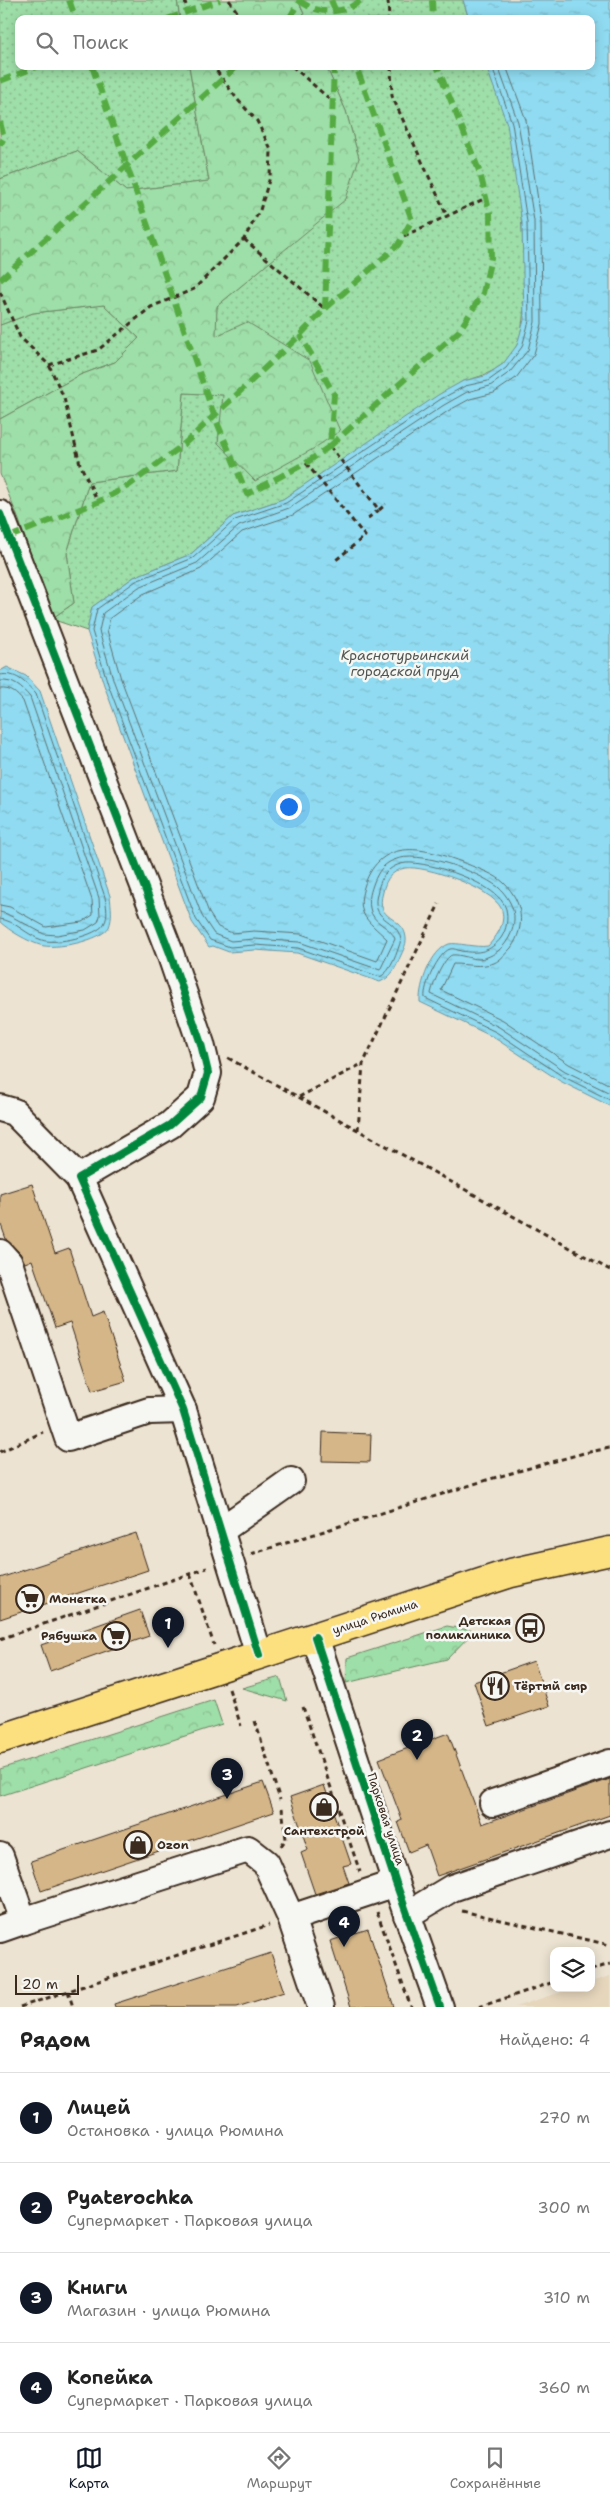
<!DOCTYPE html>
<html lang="ru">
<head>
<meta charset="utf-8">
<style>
	body { margin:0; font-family:"Shantell Sans",sans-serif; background:#f6f6f6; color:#222 }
	.controls { position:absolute; right:15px; bottom:15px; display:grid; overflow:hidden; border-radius:10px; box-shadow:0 2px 12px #0003 }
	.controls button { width:45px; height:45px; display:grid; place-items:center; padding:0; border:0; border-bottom:1px solid #e0e0e0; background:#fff; color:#222; font:25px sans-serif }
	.scale { position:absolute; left:15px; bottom:12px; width:64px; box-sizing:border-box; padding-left:5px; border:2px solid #3b2a1e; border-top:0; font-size:14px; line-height:18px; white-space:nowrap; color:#3b2a1e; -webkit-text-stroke:4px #f6f6f2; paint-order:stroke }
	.you { position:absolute; left:288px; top:806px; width:18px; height:18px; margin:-12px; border:4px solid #fff; border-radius:50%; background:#1a73e8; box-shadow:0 0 0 8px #1a73e833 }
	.badge { display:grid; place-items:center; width:32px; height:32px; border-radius:50%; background:#111827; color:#fff; font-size:16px; font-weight:700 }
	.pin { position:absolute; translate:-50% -41px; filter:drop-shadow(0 1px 2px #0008) }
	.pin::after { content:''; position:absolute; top:26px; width:18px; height:15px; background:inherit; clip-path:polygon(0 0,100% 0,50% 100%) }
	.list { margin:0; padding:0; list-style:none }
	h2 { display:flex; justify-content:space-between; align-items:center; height:65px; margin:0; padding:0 20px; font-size:21px }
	h2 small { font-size:16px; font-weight:400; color:#767676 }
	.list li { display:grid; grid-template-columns:32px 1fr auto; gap:15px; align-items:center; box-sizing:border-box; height:90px; padding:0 20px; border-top:1px solid #e0e0e0 }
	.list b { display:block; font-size:19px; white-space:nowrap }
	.list p { margin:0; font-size:16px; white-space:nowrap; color:#767676 }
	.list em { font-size:16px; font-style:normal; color:#767676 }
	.icon { flex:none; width:28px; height:28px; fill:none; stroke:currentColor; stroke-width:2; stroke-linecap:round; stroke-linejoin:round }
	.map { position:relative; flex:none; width:610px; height:2007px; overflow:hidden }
	.search { position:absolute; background:#fff; box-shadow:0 2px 12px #0003; left:15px; right:15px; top:15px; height:55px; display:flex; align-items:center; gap:12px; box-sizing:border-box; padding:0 18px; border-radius:10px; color:#767676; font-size:19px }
	.sheet { height:425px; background:#fff }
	nav { display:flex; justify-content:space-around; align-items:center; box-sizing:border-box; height:70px; border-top:1px solid #e0e0e0; background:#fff; font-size:14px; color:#767676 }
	nav a { display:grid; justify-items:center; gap:2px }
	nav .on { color:#111827 }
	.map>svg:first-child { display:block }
	.built { fill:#e5d6bc }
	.grass { fill:url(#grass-dots); stroke:#6c8463 }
	.forest { fill:url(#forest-crowns); stroke:#6c8463 }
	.water { fill:url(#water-ripples); stroke:#6e949d }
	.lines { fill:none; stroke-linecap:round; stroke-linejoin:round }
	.shore { stroke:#5d7172; stroke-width:1 }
	.building { fill:#d4b688; stroke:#3b2a1e }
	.minor-casing { stroke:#3b2a1e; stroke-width:30 }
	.major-casing { stroke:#3b2a1e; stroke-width:31 }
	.path { stroke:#3b2a1e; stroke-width:3; stroke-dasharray:5 4; stroke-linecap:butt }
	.minor { stroke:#f6f6f2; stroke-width:26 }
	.major { stroke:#fce080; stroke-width:28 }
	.quiet { stroke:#55ab43; stroke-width:6; stroke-dasharray:12 6; stroke-linecap:butt }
	.cycleway-casing { stroke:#f6f6f2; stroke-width:11 }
	.cycleway { stroke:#00873e; stroke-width:8 }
	.labels { text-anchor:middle; stroke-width:5; stroke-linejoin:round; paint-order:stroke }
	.poi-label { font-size:12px; font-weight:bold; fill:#3b2a1e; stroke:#f6f6f2; text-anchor:start }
	.street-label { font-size:12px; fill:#3b2a1e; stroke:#f6f6f2 }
	.water-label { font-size:14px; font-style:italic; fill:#505653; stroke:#f6f6f2 }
</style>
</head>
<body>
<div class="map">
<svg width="610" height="2007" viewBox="0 0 610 2007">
	<defs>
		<pattern id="grass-dots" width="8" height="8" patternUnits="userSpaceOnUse" patternTransform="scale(1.25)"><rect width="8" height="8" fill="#9edea8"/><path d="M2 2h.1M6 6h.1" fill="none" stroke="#89bf90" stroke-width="1.8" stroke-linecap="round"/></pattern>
		<pattern id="forest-crowns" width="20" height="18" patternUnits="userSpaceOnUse" patternTransform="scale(1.25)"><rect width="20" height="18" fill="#9edea8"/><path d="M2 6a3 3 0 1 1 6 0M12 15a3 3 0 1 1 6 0" fill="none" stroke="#89bf90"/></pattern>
		<pattern id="water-ripples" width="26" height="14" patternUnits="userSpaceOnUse" patternTransform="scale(1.25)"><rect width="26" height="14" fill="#90dbf1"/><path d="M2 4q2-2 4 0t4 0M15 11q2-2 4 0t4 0" fill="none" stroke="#7dbcce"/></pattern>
	</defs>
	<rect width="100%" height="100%" fill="#ece3d2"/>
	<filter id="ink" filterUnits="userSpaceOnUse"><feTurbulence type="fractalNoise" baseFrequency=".02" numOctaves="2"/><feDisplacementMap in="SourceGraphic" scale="10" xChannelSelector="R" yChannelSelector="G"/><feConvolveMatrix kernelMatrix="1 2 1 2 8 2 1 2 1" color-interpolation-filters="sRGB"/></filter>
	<g filter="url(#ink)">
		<polygon class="built" points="610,1976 610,2007 515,2007 573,1988 591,1988 591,1982"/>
		<g class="grass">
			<polygon points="0,0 177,0 180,19 19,19 19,66 189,66 209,181 126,191 77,151 0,179"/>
			<polygon points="298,0 463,0 469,19 306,19"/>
			<path d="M326,66h160c7,19 16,38 21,57 11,41 27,186 10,222 -11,23 -31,31 -54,36l-180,118 -50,17 -42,38 -57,23 -42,30 -5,24 -36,-12 23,-16 -7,-50 22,-71 88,-11 7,-78 40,2 -6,48 37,37 -40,-144 2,-30 64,-54 78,-94 -13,-47z"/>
			<polygon points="104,305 139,338 115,362 80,375 0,419 0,325 33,313"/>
		</g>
		<g class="forest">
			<polygon points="177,0 298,0 306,19 180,19"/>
			<polygon points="189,66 326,66 346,111 359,158 346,199 217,306 216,336 247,322 310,361 340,431 313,449 255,481 218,443 223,395 184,393 177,471 89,482 67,553 74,603 51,619 19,520 0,474 0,419 80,375 115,362 139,338 104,305 33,313 0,325 0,179 77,151 126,191 209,181"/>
			<polygon points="447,1626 474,1631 447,1659 346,1683 347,1658"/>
			<polygon points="280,1677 287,1701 242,1688"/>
			<polygon points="214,1700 222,1724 0,1796 0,1769"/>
		</g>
		<g class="water">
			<path d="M463,0h147v1106l-50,-25 -67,-44 -73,-35c-1,-17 11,-52 29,-58 8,-2 26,4 39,2 9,-10 19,-24 13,-38 -10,-20 -75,-43 -96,-40 -6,1 -10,4 -14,7 -4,4 -7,11 -8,17 -9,30 21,23 23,46 1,7 -5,16 -7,22 -5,11 -8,17 -19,22l-83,-29 -42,-3 -26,2 -16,-6 -4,1 -17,-25 -88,-237 -17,-54 5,-24 42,-30 57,-23 42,-38 50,-17 155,-104 25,-14 22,-5 18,-12 14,-19 7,-25 -2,-97 -15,-99 -21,-58h105v-47h-122z"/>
			<path d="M7,667l19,9 14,15 70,205c1,10 3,21 -1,31 -8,14 -55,23 -69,18 -13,-4 -30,-14 -40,-23v-251z"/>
		</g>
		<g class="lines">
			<g class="shore">
				<path d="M492,66l20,57 15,99 2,99 -7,26 -16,21 -18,13 -23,5 -24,13 -155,104 -51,17 -42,38 -57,23 -39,28 -5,22 16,53 88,235 14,21 20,7 25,-2 43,3 82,29c12,-6 17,-25 21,-37 -4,-24 -33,-17 -23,-50 1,-5 4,-13 8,-17 5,-6 12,-9 20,-10 23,-2 94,21 100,46 2,10 1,20 -5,29 -11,14 -22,16 -40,13 -4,-1 -7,-3 -11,-2 -12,4 -27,38 -25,49l71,34 66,44 48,24"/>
				<path d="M498,66l20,56 16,99 1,101 -7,28 -18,22 -20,14 -23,6 -23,13 -155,103 -50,18 -42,37 -58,24 -36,26 -4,18 15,51 88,234 12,18 17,7 23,-2 45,3 81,28 15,-31c-4,-13 -23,-15 -25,-31 -2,-9 1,-18 4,-26 4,-10 9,-18 20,-22 24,-11 83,11 104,27 9,8 17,21 16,33 -1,19 -16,37 -35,39 -9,0 -19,-5 -27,-4 -8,2 -20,31 -21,39l68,33 66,44 45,22"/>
				<path d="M506,66l20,54 15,100 1,104 -8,30 -18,24 -22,15 -24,6 -22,12 -155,104 -51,17 -41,37 -58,25 -33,24 -3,12 14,49 88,234 9,14 14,6 22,-2 47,3 76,27 10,-22c-21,-20 -33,-25 -21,-58 19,-47 65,-31 101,-17 12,5 28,10 37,19 19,19 22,43 7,65 -5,5 -10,12 -17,15 -14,5 -27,1 -41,1l-12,26 62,30 66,44 41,21"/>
				<path d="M0,675c16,-3 25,7 36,19l69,203c1,8 4,19 -1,27 -7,12 -49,21 -62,16 -14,-4 -28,-20 -42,-21"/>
				<path d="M0,681c14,-1 21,6 30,16l69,201 1,18 -2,6 -13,8 -28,5 -13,-1 -37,-20 -7,-2"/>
				<path d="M0,689c11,-1 16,4 23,12l69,199 1,15 -11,7 -36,5 -36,-20 -10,-2"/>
			</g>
		</g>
		<g class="building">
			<polygon points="32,1184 55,1253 69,1248 91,1317 103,1312 126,1381 92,1391 70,1323 55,1328 32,1260 25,1263 20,1253 6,1239 0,1222 0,1194"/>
			<polygon points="323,1432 371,1434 370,1462 322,1461"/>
			<polygon points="136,1533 148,1570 0,1619 0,1578"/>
			<polygon points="140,1610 149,1636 50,1671 41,1645"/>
			<polygon points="534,1661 549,1706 489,1726 474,1682"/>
			<polygon points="448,1733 482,1824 610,1779 610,1815 437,1876 426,1845 409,1852 398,1822 402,1820 379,1759"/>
			<polygon points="263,1782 274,1812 41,1891 31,1861"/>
			<polygon points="324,1785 351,1864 343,1866 349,1883 315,1894 301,1853 308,1850 290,1797"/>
			<polygon points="368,1929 394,2007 351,2007 330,1941"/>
			<polygon points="271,1953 284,1992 237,2007 115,2007 114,2004"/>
		</g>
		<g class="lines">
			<defs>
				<g id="minor">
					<polyline points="0,514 170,953 201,1044 208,1073 201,1097 170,1125 79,1178 183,1410 259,1655"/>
					<polyline points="0,1108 14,1112 79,1178"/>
					<polyline points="0,1253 9,1263 68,1438 149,1411 183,1410"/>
					<polyline points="220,1531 291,1481"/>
					<polyline points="315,1637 396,1883 440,2007"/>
					<polyline points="493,1803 610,1763"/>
					<polyline points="0,1856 23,1921 0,1929"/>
					<polyline points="407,1915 452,1888 610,1834"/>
					<polyline points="291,1918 321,2007"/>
					<polyline points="23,1921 248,1849 266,1863 291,1918 396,1883"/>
				</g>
				<polyline id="major" points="0,1739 511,1573 610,1551"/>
			</defs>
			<use href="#minor" class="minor-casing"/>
			<use href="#major" class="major-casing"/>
			<g class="path">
				<polyline points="185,0 188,19"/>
				<polyline points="229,0 242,19"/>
				<polyline points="388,0 389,19"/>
				<polyline points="292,66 333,102"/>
				<polyline points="391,66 392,96 447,216"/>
				<polyline points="404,236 486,198"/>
				<polyline points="244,239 325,309"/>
				<polyline points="0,292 20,337 49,365 64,398 80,464 98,502"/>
				<polyline points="49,365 98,350 151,307 194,289 244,239 260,210 270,177 271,150 257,121 237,99 213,66"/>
				<polyline points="330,446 379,510 368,518"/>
				<polyline points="306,463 365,536 336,560"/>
				<polyline points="379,510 386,504"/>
				<polyline points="228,1058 610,1270"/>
				<polyline points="299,1097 362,1064"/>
				<polyline points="358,1130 363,1064 439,904"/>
				<polyline points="0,1452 43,1432"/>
				<polyline points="251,1554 490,1479 584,1453 610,1448"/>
				<polyline points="190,1574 214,1645"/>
				<polyline points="0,1639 207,1568"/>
				<polyline points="229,1689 241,1726"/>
				<polyline points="303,1707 360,1872"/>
				<polyline points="255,1721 280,1800"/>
				<polyline points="281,1846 286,1839 282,1808"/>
				<polyline points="462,1911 610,1945"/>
				<polyline points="377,1912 411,2007"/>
				<polyline points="591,1970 610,1964"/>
				<polyline points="68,1991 73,2007"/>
				<polyline points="20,2007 269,1925"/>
				<polyline points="479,2007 554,1982"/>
			</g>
			<use href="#minor" class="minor"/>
			<use href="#major" class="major"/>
			<g class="quiet">
				<polyline points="69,0 76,19"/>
				<path d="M299,0c17,15 45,15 62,0"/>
				<polyline points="331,0 339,19"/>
				<polyline points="432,0 433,19"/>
				<polyline points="167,19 220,0"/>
				<polyline points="289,19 300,0"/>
				<polyline points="92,66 214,415 247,494 306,463 330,446 334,394 300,335"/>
				<polyline points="0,81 39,66"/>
				<polyline points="0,122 4,138 0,145"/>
				<polyline points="0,280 237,66"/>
				<polyline points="325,309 334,66"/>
				<polyline points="330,446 459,331 483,293 491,258 490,214 480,173 437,66"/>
				<polyline points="9,537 98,502 128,486 183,445 300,335 325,309 398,245 412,220 356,66"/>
			</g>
			<defs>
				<g id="cycleway">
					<polyline points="0,514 170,953 201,1044 208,1073 201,1097 170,1125 79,1178 183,1410 259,1655"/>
					<polyline points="315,1637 396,1883 440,2007"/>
				</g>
			</defs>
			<use href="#cycleway" class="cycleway-casing"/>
			<use href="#cycleway" class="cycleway"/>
		</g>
	</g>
	<defs>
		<symbol id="supermarket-ring" viewBox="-11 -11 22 22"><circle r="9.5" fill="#f6f6f2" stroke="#3b2a1e" stroke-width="1.5"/><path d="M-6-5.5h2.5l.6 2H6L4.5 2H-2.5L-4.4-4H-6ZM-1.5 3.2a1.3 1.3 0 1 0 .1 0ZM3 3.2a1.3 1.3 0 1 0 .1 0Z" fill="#3b2a1e"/></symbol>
		<symbol id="bus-ring" viewBox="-11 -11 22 22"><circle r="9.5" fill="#f6f6f2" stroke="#3b2a1e" stroke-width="1.5"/><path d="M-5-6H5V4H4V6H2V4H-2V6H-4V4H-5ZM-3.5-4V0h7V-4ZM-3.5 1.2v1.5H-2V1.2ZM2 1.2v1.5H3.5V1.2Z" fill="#3b2a1e"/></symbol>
		<symbol id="restaurant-ring" viewBox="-11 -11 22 22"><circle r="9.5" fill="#f6f6f2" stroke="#3b2a1e" stroke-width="1.5"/><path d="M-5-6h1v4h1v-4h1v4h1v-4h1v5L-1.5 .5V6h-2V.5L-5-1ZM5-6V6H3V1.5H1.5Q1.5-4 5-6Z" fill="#3b2a1e"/></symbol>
		<symbol id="shop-ring" viewBox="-11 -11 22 22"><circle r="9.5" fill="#f6f6f2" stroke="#3b2a1e" stroke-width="1.5"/><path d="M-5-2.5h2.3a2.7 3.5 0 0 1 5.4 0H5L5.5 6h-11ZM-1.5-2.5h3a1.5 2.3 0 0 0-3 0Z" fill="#3b2a1e"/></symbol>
	</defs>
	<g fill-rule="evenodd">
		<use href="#supermarket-ring" x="14" y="1583" width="32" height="32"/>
		<use href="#bus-ring" x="514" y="1612" width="32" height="32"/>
		<use href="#supermarket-ring" x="100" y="1620" width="32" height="32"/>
		<use href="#restaurant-ring" x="479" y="1670" width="32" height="32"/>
		<use href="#shop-ring" x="308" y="1791" width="32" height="32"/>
		<use href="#shop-ring" x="122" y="1829" width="32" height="32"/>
	</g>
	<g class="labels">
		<g class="poi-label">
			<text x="49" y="1603">Монетка</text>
			<text x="511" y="1625" text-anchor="end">Детская<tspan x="511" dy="14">поликлиника</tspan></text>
			<text x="97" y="1640" text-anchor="end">Рябушка</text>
			<text x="514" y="1690">Тёртый сыр</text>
			<text x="324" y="1835" text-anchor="middle">Сантехстрой</text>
			<text x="157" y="1849">Ozon</text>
		</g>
		<g class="street-label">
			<text transform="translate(375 1617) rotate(-18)" y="4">улица Рюмина</text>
			<text transform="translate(386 1819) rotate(72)" y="4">Парковая улица</text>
		</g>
		<g class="water-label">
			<text x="405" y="660">Краснотурьинский<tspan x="405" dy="16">городской пруд</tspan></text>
		</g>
	</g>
</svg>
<div class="controls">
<button><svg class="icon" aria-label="layers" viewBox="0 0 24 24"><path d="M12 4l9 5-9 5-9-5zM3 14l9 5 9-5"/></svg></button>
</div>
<div class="scale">20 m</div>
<div class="you"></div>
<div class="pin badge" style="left:168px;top:1648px">1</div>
<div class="pin badge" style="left:417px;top:1760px">2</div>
<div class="pin badge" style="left:227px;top:1799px">3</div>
<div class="pin badge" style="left:344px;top:1947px">4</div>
<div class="search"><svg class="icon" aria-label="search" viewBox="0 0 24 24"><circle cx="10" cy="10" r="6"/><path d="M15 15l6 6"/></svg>Поиск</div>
</div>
<section class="sheet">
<h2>Рядом<small>Найдено: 4</small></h2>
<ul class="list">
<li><span class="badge">1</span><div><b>Лицей</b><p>Остановка · улица Рюмина</p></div><em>270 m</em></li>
<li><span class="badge">2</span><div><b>Pyaterochka</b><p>Супермаркет · Парковая улица</p></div><em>300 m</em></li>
<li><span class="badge">3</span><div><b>Книги</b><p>Магазин · улица Рюмина</p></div><em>310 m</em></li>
<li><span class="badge">4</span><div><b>Копейка</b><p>Супермаркет · Парковая улица</p></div><em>360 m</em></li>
</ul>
</section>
<nav>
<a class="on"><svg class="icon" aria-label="map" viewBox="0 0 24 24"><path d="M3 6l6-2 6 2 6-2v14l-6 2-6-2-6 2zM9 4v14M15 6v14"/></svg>Карта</a>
<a><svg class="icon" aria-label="directions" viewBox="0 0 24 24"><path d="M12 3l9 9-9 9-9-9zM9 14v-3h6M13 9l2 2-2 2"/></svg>Маршрут</a>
<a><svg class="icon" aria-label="saved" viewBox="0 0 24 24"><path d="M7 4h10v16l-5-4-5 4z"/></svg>Сохранённые</a>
</nav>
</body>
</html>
